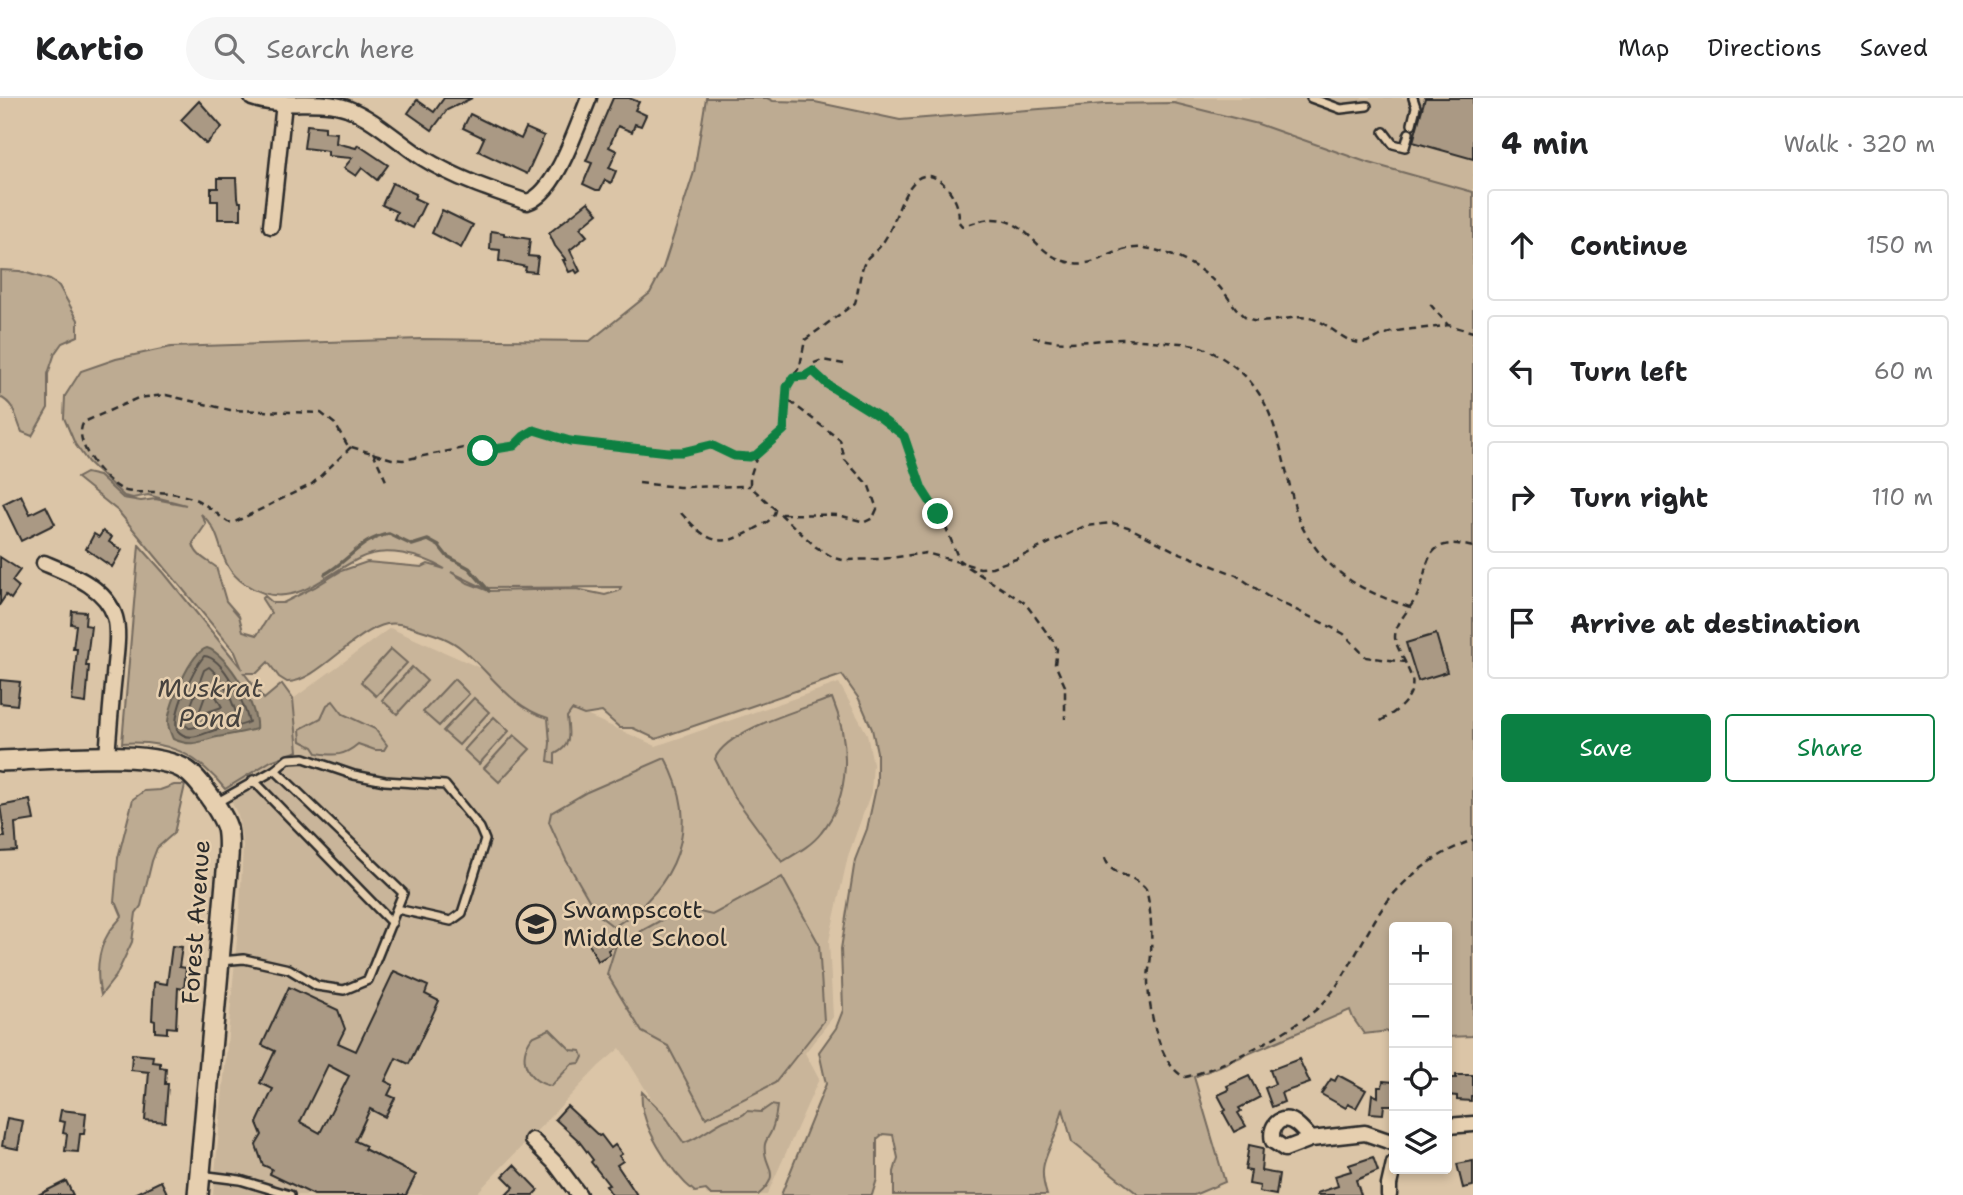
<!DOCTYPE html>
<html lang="en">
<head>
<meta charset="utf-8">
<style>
	body { margin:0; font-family:"Shantell Sans",sans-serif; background:#f6f6f6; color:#202124 }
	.controls { position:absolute; right:21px; bottom:21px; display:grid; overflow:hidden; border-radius:7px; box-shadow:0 4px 10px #0003 }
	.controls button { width:63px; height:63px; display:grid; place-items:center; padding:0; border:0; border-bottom:2px solid #e0e0e0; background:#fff; color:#202124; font:35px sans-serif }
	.stop { position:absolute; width:21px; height:21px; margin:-16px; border:5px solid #0b8043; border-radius:50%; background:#fff }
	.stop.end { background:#0b8043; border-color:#fff; box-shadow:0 2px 7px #0008 }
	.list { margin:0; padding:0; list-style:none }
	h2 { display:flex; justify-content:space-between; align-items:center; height:91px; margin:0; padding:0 28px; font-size:30px }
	h2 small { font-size:23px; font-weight:400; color:#757577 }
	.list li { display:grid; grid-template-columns:46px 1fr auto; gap:21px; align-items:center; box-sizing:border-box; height:112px; margin:0 14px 14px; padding:0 14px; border:2px solid #e0e0e0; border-radius:7px }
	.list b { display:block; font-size:26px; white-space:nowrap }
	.list em { font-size:23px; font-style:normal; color:#757577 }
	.actions { display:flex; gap:14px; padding:21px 28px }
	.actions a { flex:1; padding:16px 0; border:2px solid #0b8043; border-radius:7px; text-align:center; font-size:24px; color:#0b8043 }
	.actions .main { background:#0b8043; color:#fff }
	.icon { flex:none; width:38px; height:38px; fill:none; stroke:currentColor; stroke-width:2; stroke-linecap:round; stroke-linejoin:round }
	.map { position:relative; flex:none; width:1473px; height:1097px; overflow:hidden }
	header { display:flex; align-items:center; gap:42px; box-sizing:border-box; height:98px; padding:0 35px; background:#fff; border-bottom:2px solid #e0e0e0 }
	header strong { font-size:33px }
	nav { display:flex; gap:38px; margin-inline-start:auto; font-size:24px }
	.search { width:490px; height:63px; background:#f6f6f6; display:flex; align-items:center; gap:18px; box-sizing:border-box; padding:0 24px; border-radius:38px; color:#757577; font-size:26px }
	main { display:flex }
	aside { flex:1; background:#fff }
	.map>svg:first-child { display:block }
	.built { fill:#c9b59a }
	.green { fill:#bdab92; stroke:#746b5e; stroke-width:2; fill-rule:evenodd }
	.water { fill:#958875; stroke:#6b6357; stroke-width:2 }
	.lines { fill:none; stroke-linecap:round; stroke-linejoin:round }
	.shore { stroke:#555049; stroke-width:2 }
	.stream { stroke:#6b6357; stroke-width:3.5 }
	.building { fill:#aa9984; stroke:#2b2b2b; stroke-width:2; fill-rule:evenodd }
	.lane-casing { stroke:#2b2b2b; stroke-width:12 }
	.street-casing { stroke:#2b2b2b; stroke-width:19 }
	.secondary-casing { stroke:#2b2b2b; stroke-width:24 }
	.path { stroke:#2b2b2b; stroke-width:2.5; stroke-dasharray:7 5; stroke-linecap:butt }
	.lane { stroke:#e6cfaf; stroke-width:7 }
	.street { stroke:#e6cfaf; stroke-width:14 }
	.secondary { stroke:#e6cfaf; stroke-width:19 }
	.route { stroke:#0b8043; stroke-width:9 }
	.labels { text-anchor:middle; stroke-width:5; stroke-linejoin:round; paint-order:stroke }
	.poi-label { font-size:24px; fill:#2b2b2b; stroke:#e6cfaf; text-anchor:start }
	.street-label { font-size:24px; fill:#2b2b2b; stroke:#e6cfaf }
	.water-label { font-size:26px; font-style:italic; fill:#46423e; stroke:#e6cfaf }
</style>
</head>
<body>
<header>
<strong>Kartio</strong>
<div class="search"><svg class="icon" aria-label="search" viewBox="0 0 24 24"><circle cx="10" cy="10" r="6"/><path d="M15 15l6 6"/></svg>Search here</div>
<nav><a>Map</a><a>Directions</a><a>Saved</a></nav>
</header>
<main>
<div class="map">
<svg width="1473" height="1097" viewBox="0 0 1473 1097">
	<rect width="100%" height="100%" fill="#dbc5a7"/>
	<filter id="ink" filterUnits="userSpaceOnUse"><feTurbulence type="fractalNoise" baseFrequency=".0143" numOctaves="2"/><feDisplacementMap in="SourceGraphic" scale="14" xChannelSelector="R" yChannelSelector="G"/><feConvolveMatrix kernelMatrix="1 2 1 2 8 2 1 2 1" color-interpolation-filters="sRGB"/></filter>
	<g filter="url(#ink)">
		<g class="built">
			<polygon points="1177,0 1473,0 1473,94 1366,64 1258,26 1174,5"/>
			<polygon points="390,530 656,648 839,585 867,636 873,666 871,694 848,758 829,843 833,919 805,955 819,981 767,1097 707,1097 672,1034 620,950 599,968 475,1097 213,1097 240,809 243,748 238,717 225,691 271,663 298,653 293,601"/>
		</g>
		<g class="green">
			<path d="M706,0h61l6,3 42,1 85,18 204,-16 70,-1 84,21 108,38 107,30v844l-26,1v-110h-53v106l-5,-2 -25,3 -11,-16 -3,-8 -156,67 31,105 -31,13h-55l-67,-53 -9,-33c-3,8 -4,18 -8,27 -10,24 -17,31 -8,59h-153v-23l4,-14 -5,-23 -10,-1 -6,5v40l-5,16h-91l45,-111 -7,-32 17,-24 7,-18 -2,-61 14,-89 12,-31 10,-46v-31l-5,-23 -13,-30 -17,-24 -186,64 -23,-11h-13l-18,-16 -18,3 -12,-5 -5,7c2,16 5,29 -12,37v9l-7,-2 2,-18 -2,-25c-37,-10 -58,-46 -86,-69 -13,-11 -28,-15 -44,-20 -10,-3 -20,-7 -31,-5 -33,7 -71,59 -100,58l-8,-5 -11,-15 -11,11h-13l20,26 18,-15 11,15 5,52 -27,10 -46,28c-29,-36 -57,-49 -103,-46l17,-198 25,28 78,96 -7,-17 -117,-141 -41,-33 9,-5 13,3 24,22 18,3 14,-2 31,6 -38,-10 -15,3 -9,-2 -36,-34 -13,-18 -11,-26 1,-22 16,-25 35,-12 55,-12 251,-8 168,2 60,-48 13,-25 31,-96zM201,416c27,23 12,48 44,70 45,30 74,-6 113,-25 26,-14 63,-4 87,10l-17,-5 -6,3 -55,-5 -26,9 -26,16 -32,16h-10l-8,-7 -3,3 9,14 -14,22 -14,-4 -4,-15 -13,-15 -10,-34c-9,-7 -21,-11 -23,-24l13,-19zM451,474l33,16 137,-1 -2,4 -14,4 -29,-6 -87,2 -21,-8z"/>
			<path d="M0,172l20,1 30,9 9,6 19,34v16l-16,7 -7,10 -7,21v34l-16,28 -10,-4c-7,-15 -6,-27 -22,-35z"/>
			<polygon points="391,551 407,565 376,598 361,584"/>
			<polygon points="412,569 427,583 397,616 382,602"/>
			<polygon points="454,581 469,596 439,628 423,614"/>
			<polygon points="474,600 489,614 459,647 443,633"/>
			<path d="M832,600c18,43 20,97 -11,135 -10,13 -26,21 -39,29l-49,-67 -18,-36c11,-29 88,-50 117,-61z"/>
			<path d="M333,603l10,13 32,15 12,16 -3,5h-9l-17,-6c-14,12 -23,12 -41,9l-4,-6 -12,-6 -1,-12 21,-11 6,-13z"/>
			<polygon points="494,619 509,633 479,666 464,652"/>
			<polygon points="514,637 530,651 499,684 484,670"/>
			<path d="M665,660c38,70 12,128 -51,169l-17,-13 -31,-54 -17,-38 2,-9 36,-21z"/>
			<path d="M174,687h11l-11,48 -17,15 -5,13 -11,45 -5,7 -4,29 -16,34 -15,19c-5,-20 -4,-43 7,-61 4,-7 10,-12 14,-18l-5,-12 -3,-2 4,-44 15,-59 11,-8 16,-1z"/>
			<polygon points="782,779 819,846 824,923 775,985 706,1020 668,948 642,934 607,876 616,847 683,810 712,817"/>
			<path d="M550,931l21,21 10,1 2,6 -3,6 -8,1 -21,22c-25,-5 -34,-29 -19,-49z"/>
			<path d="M642,994l21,21 21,30c16,-5 28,-17 42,-23 8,-3 16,-2 21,-9l14,1 10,-7 6,1c-1,8 -2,16 -5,23 -1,5 -6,10 -7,15 -4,22 20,28 -7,51h-47l-5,-5 -11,2c-24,-19 -57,-69 -53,-100z"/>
		</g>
		<path class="water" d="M207,550c21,6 52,60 49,81 -11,3 -22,5 -33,7 -23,3 -26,13 -50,3 -2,-5 -5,-11 -5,-17 1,-16 22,-70 39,-74z"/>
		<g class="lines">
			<g class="shore">
				<path d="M204,558c20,1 40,48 45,66 -9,5 -18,5 -29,7 -15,2 -30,16 -43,1 -5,-18 16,-60 27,-74z"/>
				<path d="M209,569c14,11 23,33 28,49 -4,2 -42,12 -48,12l-5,-4 20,-54z"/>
				<polygon points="208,590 212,591 222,609 202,616 200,612"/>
			</g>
			<path class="stream" d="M325,476c25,-14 35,-35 64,-40l23,11 16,-5 11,6 8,10 22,12 20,23"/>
		</g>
		<g class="building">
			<polygon points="444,0 472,0 447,12 432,32 408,15 417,2 434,14"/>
			<polygon points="613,0 629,0 639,4 635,12 646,17 641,28 635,26 632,34 618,28 609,49 617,53 609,70 616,73 611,85 605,82 600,92 596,92 583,86 592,65 586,63"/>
			<polygon points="1425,0 1473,0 1473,61 1413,44"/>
			<polygon points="199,3 222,29 206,46 181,22"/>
			<polygon points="470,16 521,41 526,30 544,38 527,76 478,53 484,40 463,30"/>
			<polygon points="307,27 325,29 325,34 337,35 336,45 356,50 358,47 388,67 377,82 362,70 356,78 344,70 352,60 328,58 328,53 304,50"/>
			<polygon points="218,80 236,80 237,99 238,99 239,104 241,104 241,121 218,121 218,103 211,103 211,90 218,90"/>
			<polygon points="392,85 416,96 414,100 425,105 413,130 394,121 397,114 382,107"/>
			<polygon points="588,104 598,115 580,130 587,138 570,152 580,173 577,175 575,172 569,174 563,162 566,162 555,148 549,135"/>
			<polygon points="442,112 473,127 461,150 432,135"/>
			<polygon points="491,133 504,135 504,137 530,141 528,158 538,159 536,174 525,173 526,169 499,163 500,152 490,151"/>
			<polygon points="21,397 30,416 46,408 55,426 21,443 3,406"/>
			<polygon points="103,433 112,439 109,444 122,452 112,469 86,451 94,436 99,439"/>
			<polygon points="0,459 20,472 12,483 19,489 11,501 6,497 0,506"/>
			<polygon points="72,513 86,514 85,527 91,528 86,568 89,568 86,605 72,603 77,551 73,551 76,527 71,526"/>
			<polygon points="1436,536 1447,574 1418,583 1406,545"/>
			<polygon points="0,582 20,584 17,607 0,605"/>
			<polygon points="30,702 34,722 15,725 17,753 0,754 0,739 5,739 0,708"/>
			<polygon points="599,835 601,840 609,836 616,847 608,852 610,856 598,863 587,842"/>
			<polygon points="172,848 182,849 179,869 186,870 184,891 178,890 176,930 167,929 167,935 155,934 155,923 152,922 154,884 167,886"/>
			<path d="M394,873l34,15 -3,8 14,7 -30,63 -13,-6 -11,23 8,4 -5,10 7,3 -10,19 -15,-8 -15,32 11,5 -2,3 52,26 -10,20h-92l-44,-21 2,-5 -9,-4 -7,-20 6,-10 -5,-12 16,-34 -13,-6 15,-32 -13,-6 27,-58 49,23 7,19 -7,14 18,8zM328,967l21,11 -29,57 -20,-11z"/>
			<polygon points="132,956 153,958 152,964 160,965 160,969 166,970 165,986 168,986 165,1024 145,1022 149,974 131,972"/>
			<polygon points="1299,961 1310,985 1281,995 1284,1004 1272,1009 1265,990 1275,986 1270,972"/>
			<polygon points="1338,977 1366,992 1356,1010 1348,1006 1346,1010 1321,996 1331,981 1335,983"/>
			<polygon points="1456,977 1473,977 1473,998 1471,998 1471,1003 1457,1002 1457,998 1447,997 1449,980 1456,980"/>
			<polygon points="1249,978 1260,999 1239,1010 1241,1013 1238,1015 1246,1028 1234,1034 1223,1014 1226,1012 1218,997 1229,992 1227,988"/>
			<polygon points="1383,983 1394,984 1394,1007 1384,1007 1383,1016 1370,1015 1372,996 1378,999 1378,989 1382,989"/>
			<polygon points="567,1008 599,1038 601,1037 611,1050 615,1047 622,1056 619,1058 623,1063 617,1067 637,1097 612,1097 606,1088 609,1087 591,1064 593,1062 578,1042 555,1021"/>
			<polygon points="61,1012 86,1015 84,1036 80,1036 78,1054 65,1053 67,1036 63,1035 65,1024 59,1023"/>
			<polygon points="7,1020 23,1023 18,1051 2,1048"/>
			<polygon points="1249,1047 1263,1050 1261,1073 1279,1076 1276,1097 1259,1094 1260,1088 1249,1086 1251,1073 1245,1072"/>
			<polygon points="1373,1059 1378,1073 1356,1082 1361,1097 1317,1097 1317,1095 1338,1088 1335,1078 1351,1073 1349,1067"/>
			<polygon points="1473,1063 1473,1088 1463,1090 1457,1066"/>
			<polygon points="514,1067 538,1092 533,1097 506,1097 514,1089 503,1078"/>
			<polygon points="66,1083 73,1097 38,1097"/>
			<polygon points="161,1083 168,1097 132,1097"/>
		</g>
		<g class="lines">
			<defs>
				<g id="lane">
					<polyline points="1311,0 1341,11 1367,8"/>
					<polyline points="1412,26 1416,9 1413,0"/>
					<polyline points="1384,34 1393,46 1405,49 1409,35"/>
					<polyline points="253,682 392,825"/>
					<polyline points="214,706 275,672 288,661 304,660 354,677 385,683 445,687 480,730 485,742 462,815 451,823 397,811"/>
					<polyline points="220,863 244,861 289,871 317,888 344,892 368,882 403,795 275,672"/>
					<polyline points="200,1077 240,1082 290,1097"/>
				</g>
				<g id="street">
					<path d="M252,0c30,11 66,0 95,10 28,11 51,34 76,50 32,20 68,32 104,44 29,-8 50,-76 62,-104"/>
					<polyline points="271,128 284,5"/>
					<path d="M44,465c26,11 62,24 71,54 5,17 0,41 -1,59 -3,27 -5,54 -7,81"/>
					<polyline points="1447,1028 1473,1026"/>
					<path d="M1311,1041c-5,-5 -10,-12 -16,-16 -15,-10 -26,4 -22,18l12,8 26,-10 54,-6 29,10"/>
					<polyline points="532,1042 555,1065 579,1097"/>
					<polyline points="1389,1097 1389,1087 1394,1065"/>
				</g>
				<path id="secondary" d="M0,663c45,-1 152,-14 187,10 10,7 18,19 25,29 5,8 12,18 15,28 3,14 1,30 0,43l-29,324"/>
			</defs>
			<use href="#lane" class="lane-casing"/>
			<use href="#street" class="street-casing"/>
			<use href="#secondary" class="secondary-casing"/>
			<g class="path">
				<polyline points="1430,206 1448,227 1473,234"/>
				<path d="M1033,239c30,9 58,3 89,2 14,0 28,2 42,3 14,1 30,1 42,7 62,30 68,73 83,133 4,18 7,35 16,50 25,43 61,61 105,75"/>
				<path d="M844,266l-22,-4 -10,4 1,7c26,24 78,44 95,71l14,47 23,36 14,35 4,3"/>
				<polyline points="794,279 805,278 813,273"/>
				<path d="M351,349l-39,37 -79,39 -5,-1c-12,-8 -22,-19 -36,-24 -12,-4 -26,-6 -38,-6 -9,0 -19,1 -28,-1 -18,-5 -56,-49 -42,-69l54,-24 28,-3 64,15 91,3 14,11 13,22 44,13 11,1 61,-12 19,3 31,-5 10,-10 10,-6 36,11 80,10 32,1 29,-7 23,11 15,1 7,-2 28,-24 3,-44 13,-21 5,-26 50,-37c4,-13 4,-31 11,-43 4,-6 11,-9 15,-15 15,-19 17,-46 33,-63 19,-22 50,19 44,39l4,5c11,-2 20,-7 31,-7 35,1 40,32 71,42 37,12 49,-22 91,-11 26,7 50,19 67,40 8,9 14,21 24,28 15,10 44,-4 63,0 19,3 31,23 51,25 8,0 14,-4 20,-7 22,-9 46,-6 68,-11"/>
				<polyline points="373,354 387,385"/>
				<path d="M757,358l-7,21v9l66,61 18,11 9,2 39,-1 44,-6 54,15 12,-1 24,-8 69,-33 28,-3 15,4 47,24 61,24 31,21 64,31 13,7 22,23 39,5c2,5 5,11 7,17 4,20 -20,36 -35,44"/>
				<polyline points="639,385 679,389 750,388"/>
				<path d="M681,415c26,28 38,37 74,16 9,-5 17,-8 20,-18"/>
				<polyline points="782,416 838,417 865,424 873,420 877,411 869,388 845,362 840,342 787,301"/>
				<polyline points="968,469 1025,505 1053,543 1057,551 1055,566 1065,588 1065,621"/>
				<path d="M1405,564c-3,-7 -10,-18 -10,-25 0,-15 18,-31 23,-43 7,-13 6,-35 18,-45 11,-8 25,-5 37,-2"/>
				<path d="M1105,760c7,21 26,13 41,31 5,19 6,44 5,64 0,9 -3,18 -3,27 0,26 11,87 37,97 31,-6 120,-52 140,-76 22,-26 35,-57 53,-86 21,-34 58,-62 95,-75"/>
			</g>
			<use href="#lane" class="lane"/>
			<use href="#street" class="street"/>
			<use href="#secondary" class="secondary"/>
		</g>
	</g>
	<g class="lines" filter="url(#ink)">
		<polyline class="route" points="483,353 514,348 524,338 534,332 570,343 668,354 682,354 711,347 734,358 749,359 756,357 784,332 787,289 793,279 805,278 813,273 828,287 878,318 904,338 922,391 938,416"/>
	</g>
	<defs>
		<symbol id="school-ring" viewBox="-11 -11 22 22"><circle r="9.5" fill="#e6cfaf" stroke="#2b2b2b" stroke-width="1.5"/><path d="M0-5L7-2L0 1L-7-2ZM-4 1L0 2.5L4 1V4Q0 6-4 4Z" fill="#2b2b2b"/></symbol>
	</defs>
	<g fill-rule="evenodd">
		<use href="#school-ring" x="514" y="804" width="44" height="44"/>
	</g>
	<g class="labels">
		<g class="poi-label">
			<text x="563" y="820">Swampscott<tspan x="563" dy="28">Middle School</tspan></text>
		</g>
		<g class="street-label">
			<text transform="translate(196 824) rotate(-86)" y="8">Forest Avenue</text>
		</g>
		<g class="water-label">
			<text x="210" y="599">Muskrat<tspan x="210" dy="30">Pond</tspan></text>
		</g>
	</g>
</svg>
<div class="controls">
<button>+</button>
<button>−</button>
<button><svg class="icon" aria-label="locate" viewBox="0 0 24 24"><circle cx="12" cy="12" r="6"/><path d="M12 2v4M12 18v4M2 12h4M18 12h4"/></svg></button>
<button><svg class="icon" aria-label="layers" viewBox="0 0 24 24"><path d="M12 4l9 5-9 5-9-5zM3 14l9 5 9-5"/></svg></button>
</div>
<div class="stop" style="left:483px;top:353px"></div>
<div class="stop end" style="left:938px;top:416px"></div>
</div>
<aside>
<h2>4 min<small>Walk · 320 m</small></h2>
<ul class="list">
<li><svg class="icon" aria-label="ahead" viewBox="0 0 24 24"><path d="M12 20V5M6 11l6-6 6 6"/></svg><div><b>Continue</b></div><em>150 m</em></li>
<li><svg class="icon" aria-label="left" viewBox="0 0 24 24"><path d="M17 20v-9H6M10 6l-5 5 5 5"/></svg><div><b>Turn left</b></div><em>60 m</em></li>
<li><svg class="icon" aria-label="right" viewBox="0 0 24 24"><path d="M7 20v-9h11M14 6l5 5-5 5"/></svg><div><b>Turn right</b></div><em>110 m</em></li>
<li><svg class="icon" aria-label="arrive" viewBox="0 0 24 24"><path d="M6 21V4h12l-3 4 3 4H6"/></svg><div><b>Arrive at destination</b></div></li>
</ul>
<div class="actions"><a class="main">Save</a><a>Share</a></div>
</aside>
</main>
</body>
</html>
